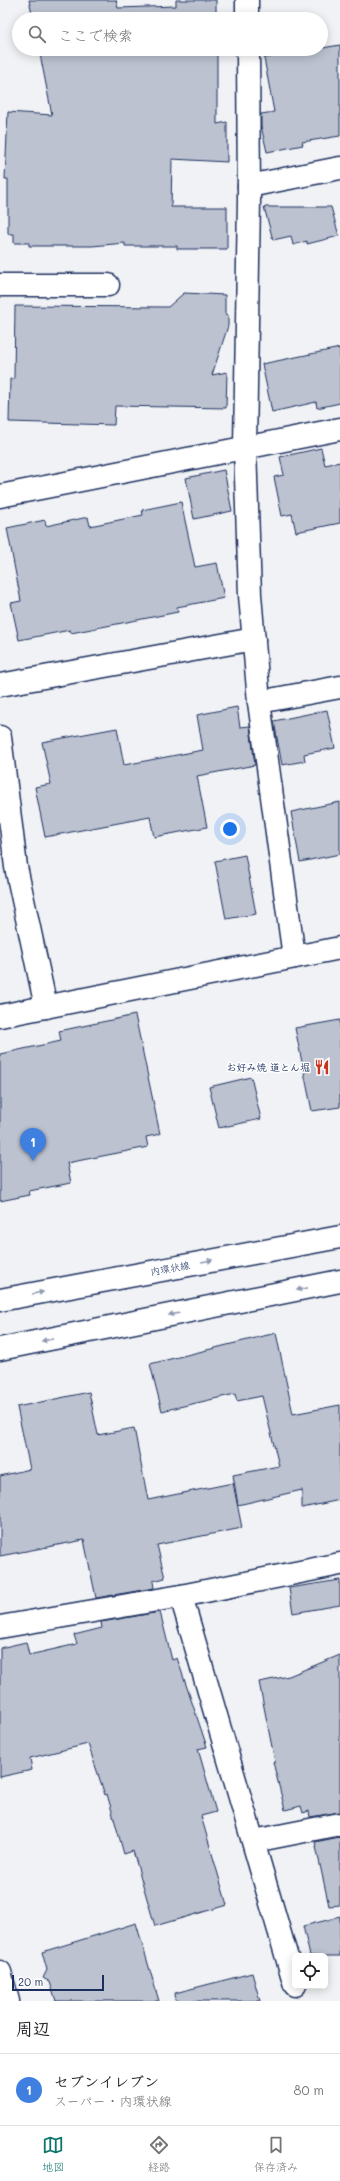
<!DOCTYPE html>
<html lang="ja">
<head>
<meta charset="utf-8">
<style>
	body { margin:0; font-family:Mali,"Klee One",sans-serif; background:#f6f6f6; color:#202124 }
	.controls { position:absolute; right:12px; bottom:12px; display:grid; overflow:hidden; border-radius:6px; box-shadow:0 2px 10px #0003 }
	.controls button { width:36px; height:36px; display:grid; place-items:center; padding:0; border:0; border-bottom:1px solid #e0e0e0; background:#fff; color:#202124; font:20px sans-serif }
	.scale { position:absolute; left:12px; bottom:10px; width:92px; box-sizing:border-box; padding-left:4px; border:2px solid #1b2f5e; border-top:0; font-size:11px; line-height:14px; white-space:nowrap; color:#1b2f5e; -webkit-text-stroke:3px #fff; paint-order:stroke }
	.you { position:absolute; left:230px; top:829px; width:14px; height:14px; margin:-10px; border:3px solid #fff; border-radius:50%; background:#1a73e8; box-shadow:0 0 0 6px #1a73e833 }
	.badge { display:grid; place-items:center; width:26px; height:26px; border-radius:50%; background:#0f766e; color:#fff; font-size:13px; font-weight:700 }
	.pin { position:absolute; translate:-50% -33px; filter:drop-shadow(0 1px 2px #0008) }
	.pin::after { content:''; position:absolute; top:21px; width:14px; height:12px; background:inherit; clip-path:polygon(0 0,100% 0,50% 100%) }
	.list { margin:0; padding:0; list-style:none }
	h2 { display:flex; justify-content:space-between; align-items:center; height:52px; margin:0; padding:0 16px; font-size:17px }
	h2 small { font-size:13px; font-weight:400; color:#757577 }
	.list li { display:grid; grid-template-columns:26px 1fr auto; gap:12px; align-items:center; box-sizing:border-box; height:72px; padding:0 16px; border-top:1px solid #e0e0e0 }
	.list b { display:block; font-size:15px; white-space:nowrap }
	.list p { margin:0; font-size:13px; white-space:nowrap; color:#757577 }
	.list em { font-size:13px; font-style:normal; color:#757577 }
	.icon { flex:none; width:22px; height:22px; fill:none; stroke:currentColor; stroke-width:2; stroke-linecap:round; stroke-linejoin:round }
	.map { position:relative; flex:none; width:340px; height:2001px; overflow:hidden }
	.search { position:absolute; background:#fff; box-shadow:0 2px 10px #0003; left:12px; right:12px; top:12px; height:44px; display:flex; align-items:center; gap:10px; box-sizing:border-box; padding:0 14px; border-radius:22px; color:#757577; font-size:15px }
	.sheet { height:124px; background:#fff }
	nav { display:flex; justify-content:space-around; align-items:center; box-sizing:border-box; height:56px; border-top:1px solid #e0e0e0; background:#fff; font-size:11px; color:#757577 }
	nav a { display:grid; justify-items:center; gap:2px }
	nav .on { color:#0f766e }
	.map>svg:first-child { display:block }
	.building { fill:#bcc2d0; stroke:#1b2f5e }
	.lines { fill:none; stroke-linecap:round; stroke-linejoin:round }
	.street-casing { stroke:#1b2f5e; stroke-width:25 }
	.secondary-casing { stroke:#1b2f5e; stroke-width:25 }
	.street { stroke:#fff; stroke-width:22 }
	.secondary { stroke:#fff; stroke-width:22 }
	.oneway { fill:#8d97ae }
	.labels { text-anchor:middle; stroke-width:3; stroke-linejoin:round; paint-order:stroke }
	.poi-label { font-size:10px; font-weight:bold; fill:#1b2f5e; stroke:#fff; text-anchor:end }
	.street-label { font-size:10px; fill:#1b2f5e; stroke:#fff }
</style>
</head>
<body>
<div class="map">
<svg width="340" height="2001" viewBox="0 0 340 2001">
	<rect width="100%" height="100%" fill="#f1f2f5"/>
	<filter id="ink" filterUnits="userSpaceOnUse"><feTurbulence type="fractalNoise" baseFrequency=".025" numOctaves="2"/><feDisplacementMap in="SourceGraphic" scale="8" xChannelSelector="R" yChannelSelector="G"/><feConvolveMatrix kernelMatrix="1 2 1 2 8 2 1 2 1" color-interpolation-filters="sRGB"/></filter>
	<g filter="url(#ink)">
		<g class="building">
			<polygon points="29,0 116,0 118,8 176,6 176,0 216,0 216,19 33,19"/>
			<polygon points="340,45 340,136 302,142 303,145 267,152 261,126 261,114 274,112 264,58"/>
			<polygon points="39,49 217,49 217,124 227,122 227,162 172,159 171,207 227,207 227,249 177,249 177,246 125,246 125,243 92,246 29,246 29,243 14,243 14,234 8,234 8,179 5,179 8,112 52,115"/>
			<polygon points="264,207 331,207 339,236 307,244 307,241 293,245 291,236 273,240"/>
			<polygon points="184,293 225,295 225,314 228,315 228,326 212,375 227,372 226,408 115,406 114,425 9,422 10,379 14,379 15,306 168,307"/>
			<polygon points="340,348 340,403 317,408 316,402 272,412 262,364"/>
			<polygon points="321,448 325,465 340,462 340,523 296,532 292,514 282,516 274,477 284,475 280,457"/>
			<polygon points="224,470 232,511 194,519 186,478"/>
			<polygon points="181,502 195,567 217,563 224,598 177,607 178,612 71,633 70,630 19,640 11,603 21,601 7,528 45,520 46,526 88,517 90,526 143,515 142,510"/>
			<polygon points="237,707 240,727 250,726 255,765 197,776 207,827 154,837 150,817 45,837 35,787 51,784 42,742 117,728 124,765 203,750 197,715"/>
			<polygon points="327,710 335,748 304,754 305,761 282,765 274,721"/>
			<polygon points="340,802 340,854 300,862 291,812"/>
			<polygon points="245,855 256,914 226,919 215,861"/>
			<polygon points="135,1015 160,1134 146,1137 148,1147 67,1163 71,1183 29,1191 30,1195 0,1201 0,1054 61,1041 59,1031"/>
			<polygon points="340,1020 340,1107 312,1111 295,1028"/>
			<polygon points="251,1077 261,1119 219,1128 209,1087"/>
			<polygon points="276,1333 293,1414 340,1405 340,1500 302,1508 302,1490 238,1505 233,1475 279,1466 262,1396 237,1401 235,1394 162,1411 150,1364"/>
			<polygon points="89,1392 98,1435 134,1428 148,1500 233,1483 242,1528 157,1545 165,1578 153,1581 154,1588 96,1598 84,1540 0,1556 0,1476 30,1469 17,1407"/>
			<polygon points="340,1580 340,1605 293,1613 289,1588"/>
			<polygon points="160,1612 172,1660 177,1658 207,1747 198,1749 216,1812 201,1816 227,1905 155,1926 133,1851 124,1854 107,1794 105,1795 88,1744 30,1758 32,1770 0,1777 0,1648 26,1642 29,1655 77,1644 74,1635 102,1628 101,1622"/>
			<polygon points="340,1655 340,1812 310,1817 309,1811 303,1813 301,1806 285,1810 273,1762 275,1762 259,1682 289,1676"/>
			<polygon points="340,1837 340,1905 329,1906 315,1842"/>
			<polygon points="340,1917 340,1956 310,1956 303,1926"/>
			<polygon points="136,1923 159,2001 56,2001 50,1982 43,1978 47,1970 42,1952"/>
			<polygon points="252,1973 260,2001 176,2001 175,1993"/>
		</g>
		<g class="lines">
			<defs>
				<g id="street">
					<polyline points="247,0 247,19"/>
					<polyline points="248,49 249,199 245,448 250,595 259,702 294,957"/>
					<polyline points="249,186 340,168"/>
					<polyline points="0,285 108,285"/>
					<polyline points="0,496 340,429"/>
					<polyline points="0,685 254,639"/>
					<polyline points="259,702 340,687"/>
					<polyline points="0,737 16,867 46,1007"/>
					<polyline points="0,1016 340,948"/>
					<polyline points="181,1596 295,1985"/>
					<polyline points="0,1627 181,1596 340,1564"/>
					<polyline points="254,1841 340,1824"/>
				</g>
				<g id="secondary">
					<polyline points="0,1300 340,1237"/>
					<polyline points="0,1349 340,1281"/>
					<polyline points="0,1972 8,2001"/>
				</g>
			</defs>
			<use href="#street" class="street-casing"/>
			<use href="#secondary" class="secondary-casing"/>
			<use href="#street" class="street"/>
			<use href="#secondary" class="secondary"/>
		</g>
		<defs><path id="oneway-solid" d="M-6-.8H1V-3.2L6.5 0L1 3.2V.8H-6Z"/></defs>
		<g class="oneway">
			<use href="#oneway-solid" transform="translate(207 1261) rotate(-10)"/>
			<use href="#oneway-solid" transform="translate(302 1289) rotate(169)"/>
			<use href="#oneway-solid" transform="translate(38 1293) rotate(-10)"/>
			<use href="#oneway-solid" transform="translate(174 1314) rotate(169)"/>
			<use href="#oneway-solid" transform="translate(47 1340) rotate(169)"/>
		</g>
	</g>
	<defs>
		<symbol id="restaurant-bare" viewBox="-9 -9 18 18"><path d="M-5-6h1v4h1v-4h1v4h1v-4h1v5L-1.5 .5V6h-2V.5L-5-1ZM5-6V6H3V1.5H1.5Q1.5-4 5-6Z" fill="#c8321e" stroke="#fff" stroke-width="2.5" paint-order="stroke"/></symbol>
	</defs>
	<g fill-rule="evenodd">
		<use href="#restaurant-bare" x="311" y="1056" width="22" height="22"/>
	</g>
	<g class="labels">
		<g class="poi-label">
			<text x="310" y="1071">お好み焼 道とん堀</text>
		</g>
		<g class="street-label">
			<text transform="translate(170 1268) rotate(-10)" y="4">内環状線</text>
		</g>
	</g>
</svg>
<div class="controls">
<button><svg class="icon" aria-label="locate" viewBox="0 0 24 24"><circle cx="12" cy="12" r="6"/><path d="M12 2v4M12 18v4M2 12h4M18 12h4"/></svg></button>
</div>
<div class="scale">20 m</div>
<div class="you"></div>
<div class="pin badge" style="left:33px;top:1161px;background:#3f7fe0">1</div>
<div class="search"><svg class="icon" aria-label="search" viewBox="0 0 24 24"><circle cx="10" cy="10" r="6"/><path d="M15 15l6 6"/></svg>ここで検索</div>
</div>
<section class="sheet">
<h2>周辺<small></small></h2>
<ul class="list">
<li><span class="badge" style="background:#3f7fe0">1</span><div><b>セブンイレブン</b><p>スーパー · 内環状線</p></div><em>80 m</em></li>
</ul>
</section>
<nav>
<a class="on"><svg class="icon" aria-label="map" viewBox="0 0 24 24"><path d="M3 6l6-2 6 2 6-2v14l-6 2-6-2-6 2zM9 4v14M15 6v14"/></svg>地図</a>
<a><svg class="icon" aria-label="directions" viewBox="0 0 24 24"><path d="M12 3l9 9-9 9-9-9zM9 14v-3h6M13 9l2 2-2 2"/></svg>経路</a>
<a><svg class="icon" aria-label="saved" viewBox="0 0 24 24"><path d="M7 4h10v16l-5-4-5 4z"/></svg>保存済み</a>
</nav>
</body>
</html>
